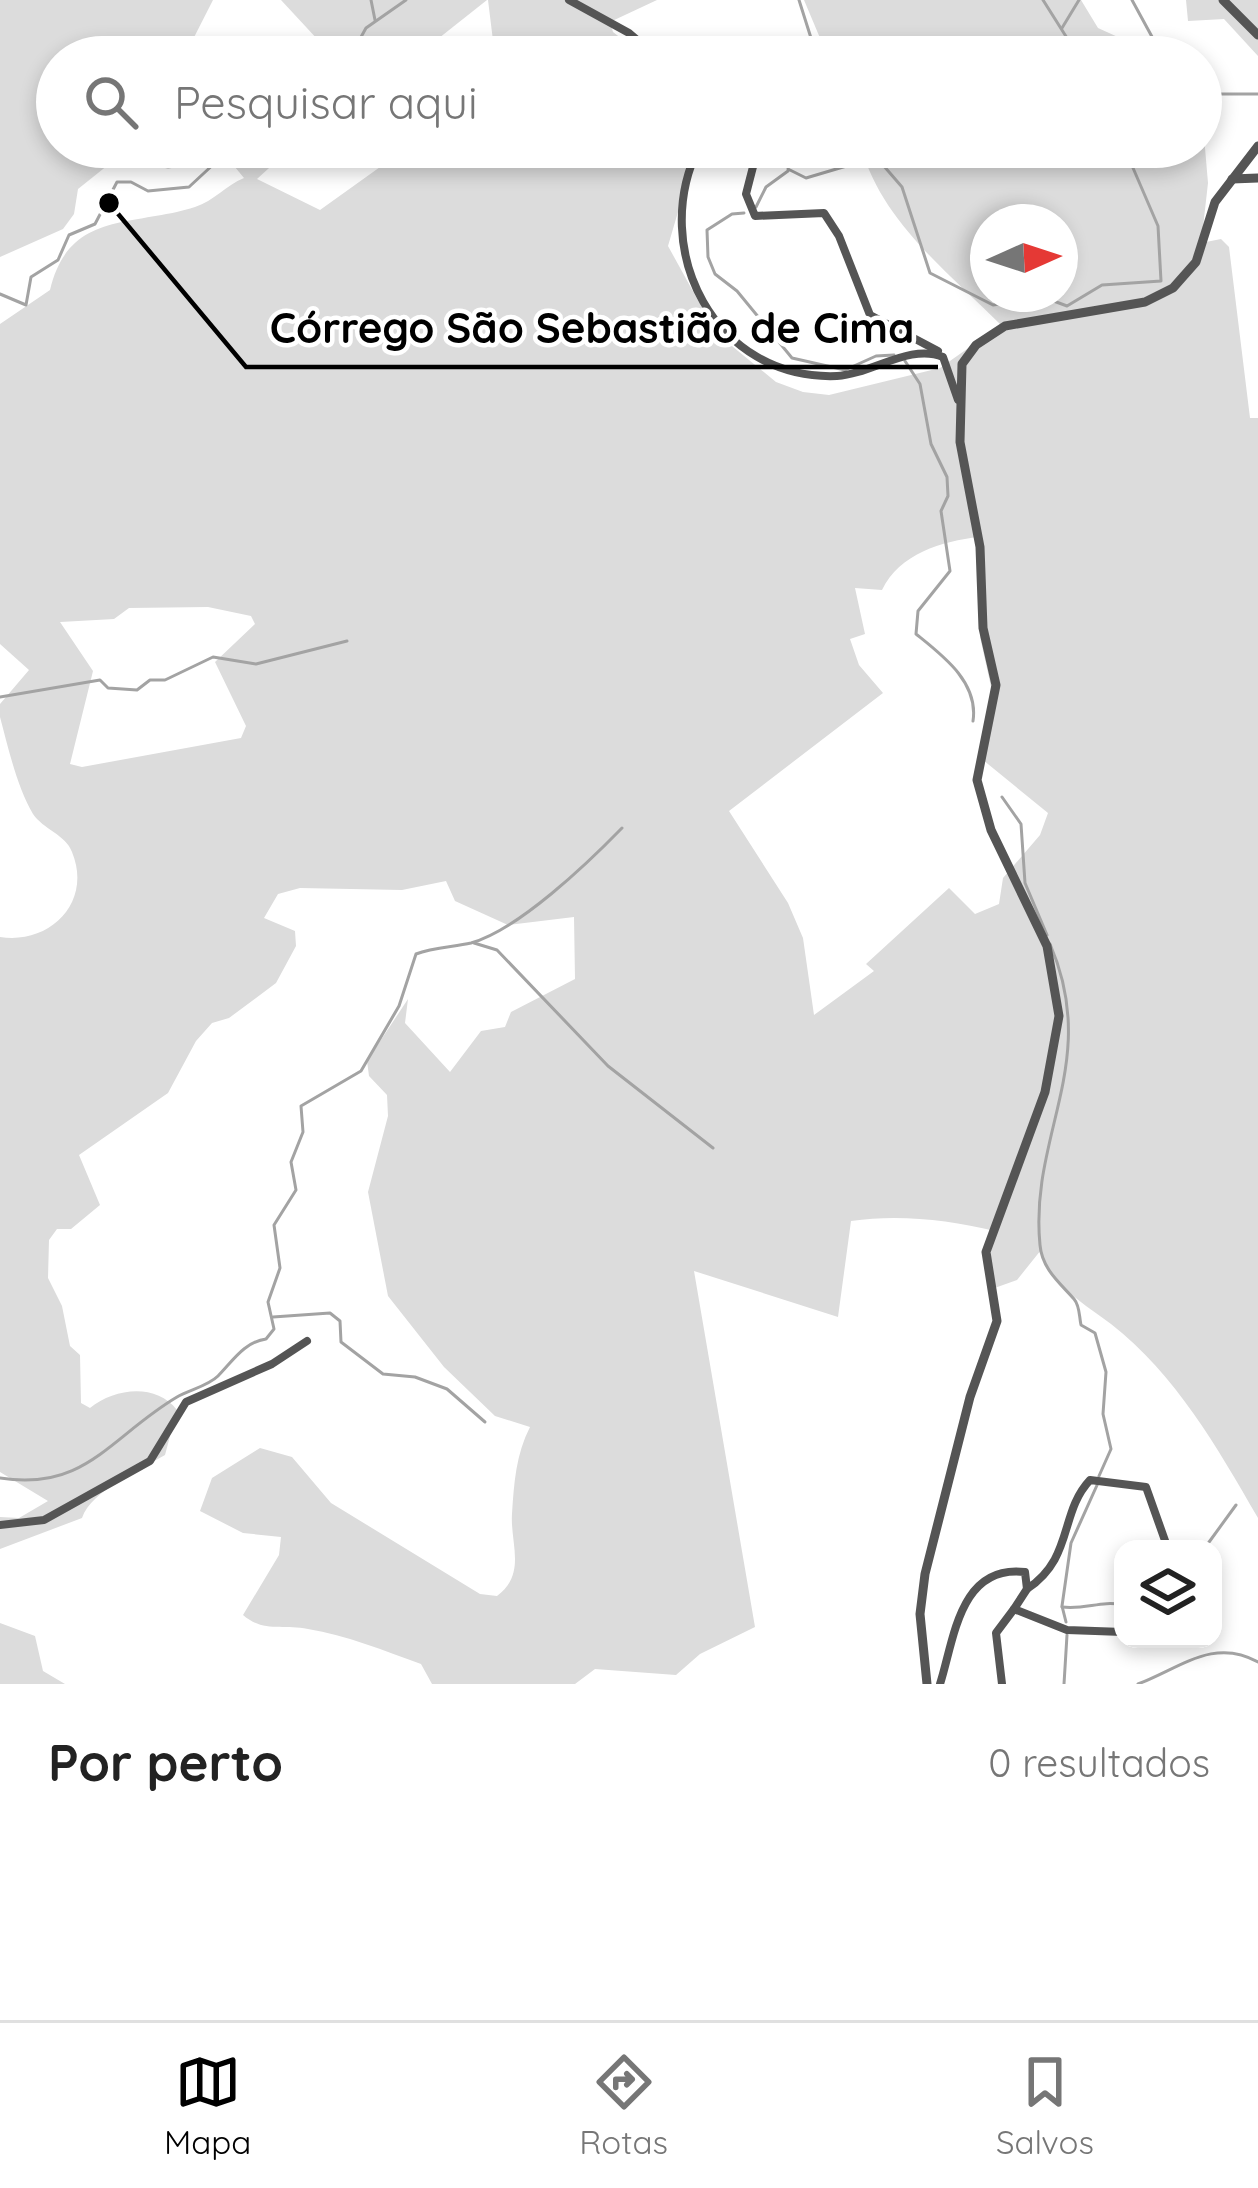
<!DOCTYPE html>
<html lang="pt">
<head>
<meta charset="utf-8">
<style>
	body { margin:0; font-family:Quicksand,sans-serif; background:#f2f2f2; color:#222 }
	.controls { position:absolute; right:36px; bottom:36px; display:grid; overflow:hidden; border-radius:24px; box-shadow:0 6px 18px #0003 }
	.controls button { width:108px; height:108px; display:grid; place-items:center; padding:0; border:0; border-bottom:3px solid #e0e0e0; background:#fff; color:#222; font:60px sans-serif }
	.compass { position:absolute; left:970px; top:204px; width:108px; height:108px; border-radius:50%; background:#fff; box-shadow:0 6px 18px #0003; rotate:87deg }
	.list { margin:0; padding:0; list-style:none }
	h2 { display:flex; justify-content:space-between; align-items:center; height:156px; margin:0; padding:0 48px; font-size:51px }
	h2 small { font-size:39px; font-weight:400; color:#767676 }
	.icon { flex:none; width:66px; height:66px; fill:none; stroke:currentColor; stroke-width:2; stroke-linecap:round; stroke-linejoin:round }
	.map { position:relative; flex:none; width:1258px; height:1684px; overflow:hidden }
	.search { position:absolute; background:#fff; box-shadow:0 6px 18px #0003; left:36px; right:36px; top:36px; height:132px; display:flex; align-items:center; gap:30px; box-sizing:border-box; padding:0 42px; border-radius:66px; color:#767676; font-size:45px }
	.sheet { height:336px; background:#fff }
	nav { display:flex; justify-content:space-around; align-items:center; box-sizing:border-box; height:168px; border-top:3px solid #e0e0e0; background:#fff; font-size:33px; color:#767676 }
	nav a { display:grid; justify-items:center; gap:6px }
	nav .on { color:#000 }
	.map>svg:first-child { display:block }
	.green { fill:#dcdcdc; fill-rule:evenodd }
	.lines { fill:none; stroke-linecap:round; stroke-linejoin:round }
	.stream { stroke:#a3a3a3; stroke-width:3 }
	.minor { stroke:#555; stroke-width:8 }
	.tertiary { stroke:#555; stroke-width:9 }
	.leader { fill:none; stroke:#000; stroke-width:4.5 }
	.callout-dot { fill:#000; stroke:#fff; stroke-width:4.5 }
	.callout-label { font-size:42px; text-anchor:middle; font-weight:bold; fill:#000; stroke:#fff; stroke-width:9; stroke-linejoin:round; paint-order:stroke }
</style>
</head>
<body>
<div class="map">
<svg width="1258" height="1684" viewBox="0 0 1258 1684">
	<rect width="100%" height="100%" fill="#fff"/>
	<g class="green">
		<polygon points="0,0 213,0 184,57 57,57 57,147 175,147 179,166 168,169 123,153 78,189 74,214 63,229 0,257"/>
		<polygon points="281,0 487,0 415,57 308,57 319,41"/>
		<polygon points="488,0 657,0 610,22 613,32 645,57 495,57"/>
		<polygon points="804,0 1081,0 1098,28 1162,57 828,57"/>
		<polygon points="1186,0 1258,0 1258,56 1224,19 1188,21"/>
		<path d="M1201,101l7,82 -6,53 4,6 15,-3 8,8 21,171h8v1100c-41,-71 -82,-143 -147,-194 -27,-20 -61,-40 -70,-74l-24,30 -28,10 -3,-15 9,-44c-46,-11 -96,-17 -144,-10l-13,96 -144,-46 61,356 -55,27 -24,21 -81,-6 -20,15h-143l-11,-20c-36,-13 -75,-29 -113,-35 -26,-5 -44,4 -65,-14l36,-60 2,-18 -38,-4 -43,-22 12,-33 48,-30 32,9 39,46 149,91 17,2c30,-22 13,-53 15,-82 2,-31 4,-60 18,-87l-35,-11 -51,-49 -56,-71 -20,-104 20,-76 -1,-21 -18,-19 -2,-15 41,-62 -3,24 45,49 31,-41 24,-4 6,-15 64,-33 -1,-62 -66,8 -53,-24 -9,-20 -44,9 -102,-2 -22,6 -14,24 31,13 1,15 -20,37 -47,35 -17,5 -16,18 -28,52 -89,62 21,50 -29,24h-14l-8,11 -1,38 14,28 8,40 10,9 1,48 9,5c25,-20 66,-25 87,2l-12,45c-25,15 -73,35 -83,63l-82,31v-32l19,1 29,-17 -48,-29v-535c49,8 93,-34 72,-85 -6,-17 -29,-23 -39,-38 -16,-27 -25,-67 -33,-97v-13l29,-34 -29,-26v-320l50,-34c19,-80 83,-63 145,-83 19,-6 31,-22 49,-29l-19,-23 15,-8h52l-35,32 63,31 88,-63h289l-29,99 48,87 60,49 27,10 26,3 111,-27 61,-43c-53,-53 -119,-103 -140,-178h340zM988,222h72v72h-72zM979,537l1,100 14,63 -11,60 65,53 -8,22 -37,43 -4,26 -24,10 -26,-26 -83,76 8,7 -60,44 -11,-77 -15,-35 -59,-92 154,-118 -24,-28 -9,-26 15,-5 -10,-46 27,2c17,-36 60,-49 97,-53zM208,607l43,9 4,8 -40,38 31,64 -5,12 -159,29 -12,-3 23,-93 -33,-49 54,-3 15,-11z"/>
		<polygon points="0,1623 35,1636 43,1671 65,1684 0,1684"/>
	</g>
	<g class="lines">
		<g class="stream">
			<polyline points="371,0 375,20"/>
			<polyline points="799,0 817,57"/>
			<polyline points="1043,0 1079,57"/>
			<polyline points="1132,0 1163,57"/>
			<polyline points="1062,28 1079,0"/>
			<polyline points="350,57 366,28 406,0"/>
			<polyline points="1201,94 1258,94"/>
			<polyline points="788,169 795,147"/>
			<polyline points="790,170 806,178 860,162 883,165 902,187 930,273 993,305 1043,297 1067,306 1102,285 1161,281 1158,226 1124,147"/>
			<polyline points="756,207 766,187 788,171"/>
			<polyline points="744,213 732,214 707,230 708,257 715,274 737,291 792,358 845,370 876,356 894,355"/>
			<polyline points="0,294 26,305 31,277 58,260 69,235 95,224 117,182 131,182 148,191 189,187 217,161 258,147"/>
			<path d="M905,361l15,23 11,60 16,33 1,19 -7,15 9,60 -32,40 -2,23c26,21 63,48 57,87"/>
			<polyline points="0,697 100,680 108,688 137,690 150,680 165,680 213,657 256,664 347,641"/>
			<polyline points="1002,797 1021,824 1025,883 1047,935"/>
			<polyline points="474,943 497,950 608,1066 713,1148"/>
			<path d="M1050,944c51,118 -21,191 -10,301 2,24 20,38 34,54 6,7 5,17 7,26l14,8 11,39 -3,42 8,35 -12,27"/>
			<polyline points="273,1317 330,1313 340,1321 341,1342 383,1374 415,1377 447,1389 485,1422"/>
			<path d="M0,1478c85,14 111,-42 177,-81 12,-7 31,-11 41,-21 14,-14 26,-34 48,-37l8,-10 -6,-27 12,-34 -6,-43 22,-35 -5,-28 12,-30 -2,-26 60,-35 38,-65 17,-52c17,-7 38,-7 55,-11 47,-13 117,-80 151,-115"/>
			<polyline points="1204,1549 1236,1505"/>
			<path d="M1062,1607c24,3 39,-7 61,-2"/>
			<polyline points="1066,1622 1062,1606 1071,1543 1098,1483"/>
			<polyline points="1064,1684 1067,1635"/>
			<path d="M1138,1684c42,-16 76,-47 120,-22"/>
		</g>
		<g class="minor">
			<polyline points="569,0 629,33 657,57"/>
			<path d="M699,147c-51,102 16,234 138,229 35,-2 73,-33 106,-19l15,43"/>
			<polyline points="755,159 746,194 755,216 824,213 839,236 870,315 938,351"/>
			<polyline points="0,1525 44,1520 150,1461 186,1402 272,1364 307,1341"/>
			<polyline points="1014,1609 1027,1589"/>
			<polyline points="1151,1639 1171,1640"/>
			<path d="M940,1684c14,-43 19,-120 85,-112l2,17c47,-31 32,-76 63,-109l56,7 22,62"/>
			<polyline points="1002,1684 996,1633 1014,1609 1067,1630 1123,1632"/>
		</g>
		<g class="tertiary">
			<polyline points="1223,0 1258,35"/>
			<polyline points="1232,179 1258,178"/>
			<polyline points="927,1684 920,1614 925,1574 970,1397 997,1321 986,1252 1045,1092 1059,1016 1047,946 991,830 977,780 996,685 983,628 980,547 960,442 962,364 976,345 1005,326 1145,302 1173,288 1196,262 1215,202 1258,146"/>
		</g>
	</g>
	<path class="leader" d="M109 203L246 367H938"/>
	<circle class="callout-dot" cx="109" cy="203" r="12"/>
	<g class="callout-label">
		<text x="592" y="343">Córrego São Sebastião de Cima</text>
	</g>
</svg>
<div class="controls">
<button><svg class="icon" aria-label="layers" viewBox="0 0 24 24"><path d="M12 4l9 5-9 5-9-5zM3 14l9 5 9-5"/></svg></button>
</div>
<svg class="compass" viewBox="-18 -18 36 36"><path d="M0-13l5 13h-10z" fill="#e53935"/><path d="M0 13l5-13h-10z" fill="#767676"/></svg>
<div class="search"><svg class="icon" aria-label="search" viewBox="0 0 24 24"><circle cx="10" cy="10" r="6"/><path d="M15 15l6 6"/></svg>Pesquisar aqui</div>
</div>
<section class="sheet">
<h2>Por perto<small>0 resultados</small></h2>
<ul class="list">
</ul>
</section>
<nav>
<a class="on"><svg class="icon" aria-label="map" viewBox="0 0 24 24"><path d="M3 6l6-2 6 2 6-2v14l-6 2-6-2-6 2zM9 4v14M15 6v14"/></svg>Mapa</a>
<a><svg class="icon" aria-label="directions" viewBox="0 0 24 24"><path d="M12 3l9 9-9 9-9-9zM9 14v-3h6M13 9l2 2-2 2"/></svg>Rotas</a>
<a><svg class="icon" aria-label="saved" viewBox="0 0 24 24"><path d="M7 4h10v16l-5-4-5 4z"/></svg>Salvos</a>
</nav>
</body>
</html>
